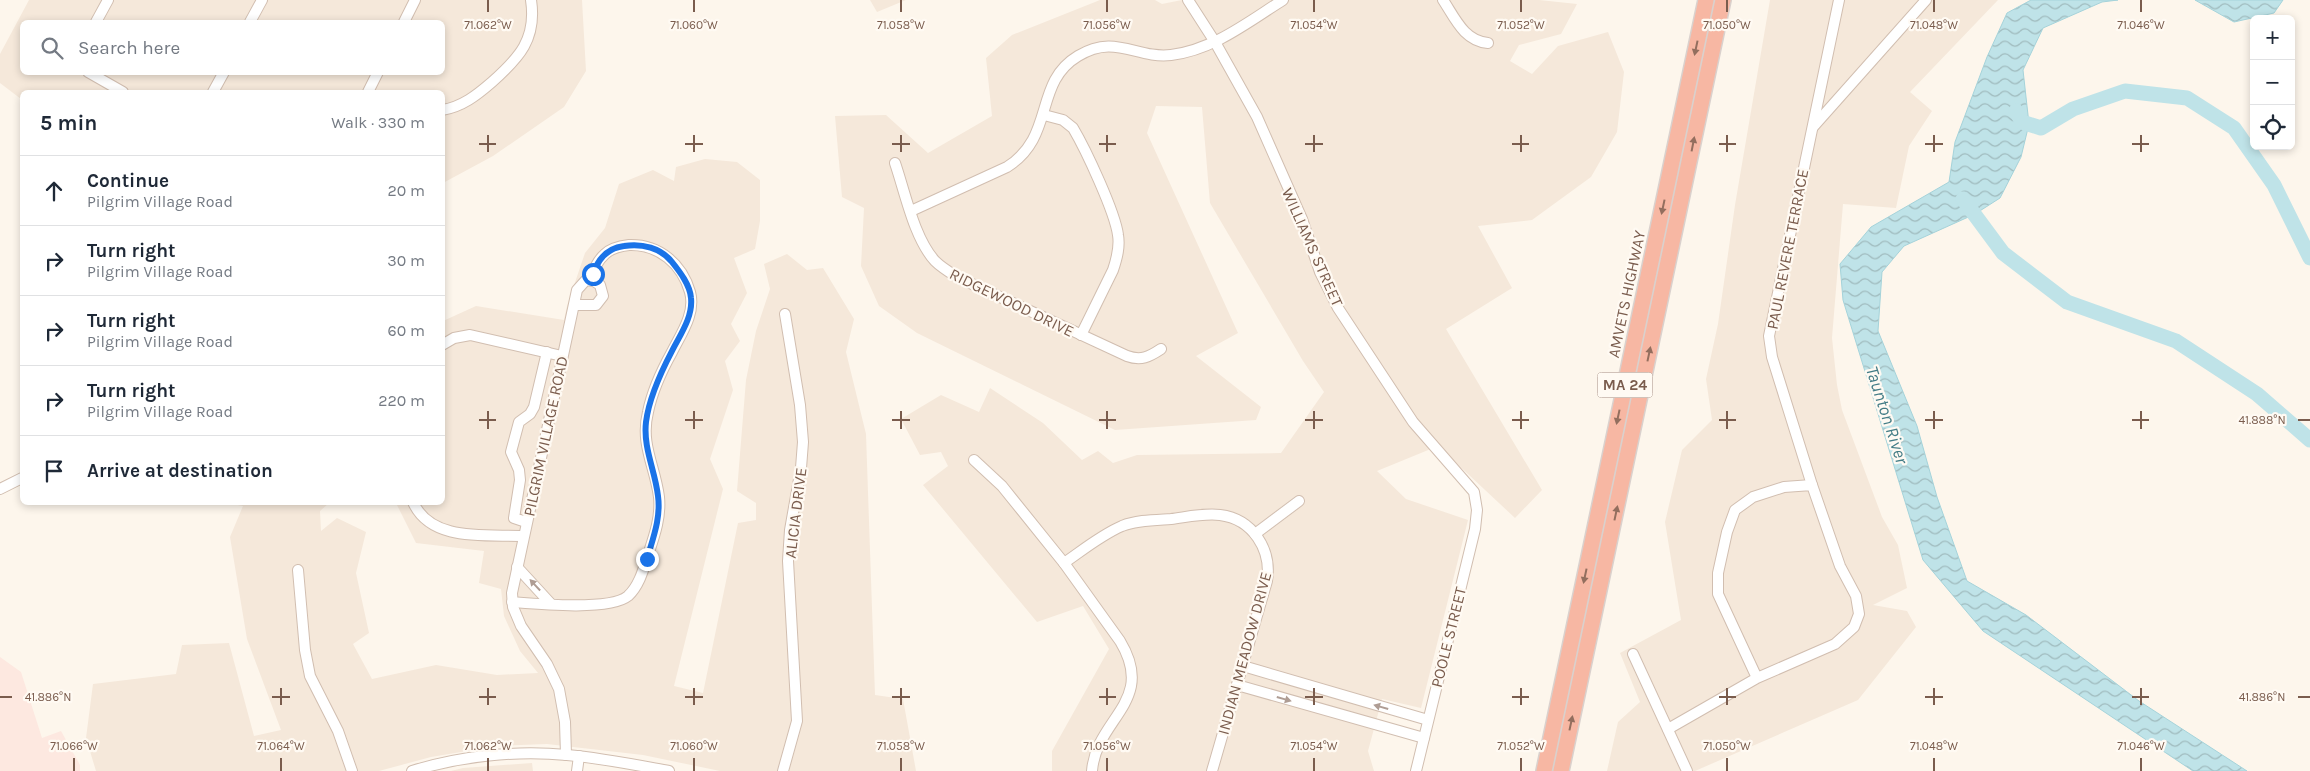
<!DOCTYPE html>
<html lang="en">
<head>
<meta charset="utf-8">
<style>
	body { margin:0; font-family:Karla,sans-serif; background:#f6f6f7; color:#1f2937 }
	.controls { position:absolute; right:15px; top:15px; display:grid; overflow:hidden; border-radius:8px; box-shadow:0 2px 8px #0003 }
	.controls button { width:45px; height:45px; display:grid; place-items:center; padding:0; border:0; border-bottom:1px solid #e0e1e3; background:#fff; color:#1f2937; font:25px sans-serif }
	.stop { position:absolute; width:15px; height:15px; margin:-11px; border:4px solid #1a73e8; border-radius:50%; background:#fff }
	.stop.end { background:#1a73e8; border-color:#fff; box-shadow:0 1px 5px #0008 }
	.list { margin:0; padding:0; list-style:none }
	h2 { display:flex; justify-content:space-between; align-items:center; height:65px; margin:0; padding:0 20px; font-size:21px }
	h2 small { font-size:16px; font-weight:400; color:#747a83 }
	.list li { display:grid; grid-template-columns:32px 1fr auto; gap:15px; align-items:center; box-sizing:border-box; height:70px; padding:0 20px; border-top:1px solid #e0e1e3 }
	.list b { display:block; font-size:19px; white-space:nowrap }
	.list p { margin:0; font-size:16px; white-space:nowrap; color:#747a83 }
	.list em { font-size:16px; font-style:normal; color:#747a83 }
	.icon { flex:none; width:28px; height:28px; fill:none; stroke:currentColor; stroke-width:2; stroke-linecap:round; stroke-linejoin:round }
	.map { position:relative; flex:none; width:2310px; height:771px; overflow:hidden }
	.search { position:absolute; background:#fff; box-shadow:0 2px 8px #0003; left:20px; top:20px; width:425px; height:55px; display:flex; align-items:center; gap:12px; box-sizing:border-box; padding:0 18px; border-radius:8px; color:#747a83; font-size:19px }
	.panel { position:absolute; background:#fff; box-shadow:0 2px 8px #0003; left:20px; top:90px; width:425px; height:415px; border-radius:8px }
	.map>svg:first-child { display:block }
	.residential { fill:#f5e8da; fill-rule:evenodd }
	.commercial { fill:#fde8e0 }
	.water { fill:url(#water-waves); stroke:#a5d3da }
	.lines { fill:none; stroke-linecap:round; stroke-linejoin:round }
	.river { stroke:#bfe3e8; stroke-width:15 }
	.minor-casing { stroke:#d1beb0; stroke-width:12 }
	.highway-casing { stroke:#dad1cd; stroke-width:18 }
	.minor { stroke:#fff; stroke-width:10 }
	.highway { stroke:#f7b7a3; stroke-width:15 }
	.oneway { fill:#936e5e }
	.oneway2 { fill:#af9d94 }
	.route { stroke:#1a73e8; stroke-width:6 }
	.ticks { fill:none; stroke:#7a5c4d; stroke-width:2 }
	.labels { text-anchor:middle; stroke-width:4.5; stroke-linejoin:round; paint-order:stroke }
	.shield { fill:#fffaf3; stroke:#a28b7f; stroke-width:1 }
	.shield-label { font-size:15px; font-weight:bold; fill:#7a5c4d }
	.street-label { font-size:16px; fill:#7a5c4d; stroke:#fffaf3 }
	.water-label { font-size:18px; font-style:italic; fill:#437c86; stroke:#fffaf3 }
	.ticks-label { font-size:12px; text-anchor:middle; fill:#7a5c4d; stroke:#fffaf3; stroke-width:4.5; stroke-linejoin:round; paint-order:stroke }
</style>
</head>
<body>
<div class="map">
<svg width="2310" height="771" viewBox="0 0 2310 771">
	<defs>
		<pattern id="water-waves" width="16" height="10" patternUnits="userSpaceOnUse" patternTransform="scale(1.25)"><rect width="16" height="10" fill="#bfe3e8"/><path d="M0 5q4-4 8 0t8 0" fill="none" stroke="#a0bbbe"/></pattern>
	</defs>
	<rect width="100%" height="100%" fill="#fdf6ec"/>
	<g class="residential">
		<path d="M29,0h553l4,71 -22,36 -71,49 -50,27 -1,-91h-420l-1,7 -21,-16v-29zM22,22h420v50h-420z"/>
		<polygon points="870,0 906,0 877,12"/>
		<polygon points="1100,0 1155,0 1162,4 1182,0 1539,0 1577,4 1561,34 1519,45 1510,61 1532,74 1558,46 1608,32 1624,72 1617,132 1591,177 1532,220 1478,226 1512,288 1446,329 1542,490 1515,518 1438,446 1377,471 1406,499 1468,520 1421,708 1382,699 1368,751 1374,771 1052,771 1052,751 1109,649 1083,606 1037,622 923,485 948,466 941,452 920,455 901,419 941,395 979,412 990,388 1043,423 1082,460 1098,451 1113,463 1137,455 1281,453 1324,392 1303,361 1210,203 1202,107 1156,106 1147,133 1238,333 1196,356 1261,407 1256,420 1115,430 917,333 879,306 861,266 864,208 842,197 835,116 886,115 928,153 992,116 986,58 1012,35"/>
		<polygon points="1770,0 1998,0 1910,92 1932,111 1909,146 1896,208 1843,204 1832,338 1837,385 1842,410 1882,517 1898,545 1907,588 1873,605 1907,611 1916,627 1858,700 1695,771 1607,771 1618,722 1640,702 1620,653 1681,620 1665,522 1682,450 1712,420 1706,379 1718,324 1735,205"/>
		<polygon points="705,159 737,162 760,180 760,221 755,249 734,258 747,293 731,324 740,341 725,361 733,390 710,459 723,489 674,686 703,693 738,523 756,520 756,503 737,491 746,380 756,331 770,289 764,264 787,254 807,270 823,268 854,319 846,352 866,434 875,695 903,699 916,771 720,771 643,755 547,744 497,746 431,757 379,771 96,771 86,738 93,684 176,674 182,645 229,643 254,736 281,730 247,639 230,537 243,506 227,503 329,503 320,511 321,531 337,518 366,532 356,573 369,633 353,644 372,679 436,665 497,675 538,673 520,651 504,616 501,589 479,583 484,551 416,543 396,503 442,502 443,321 476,306 564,320 567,306 585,253 605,228 619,184 653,170 674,181 676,167"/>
		<polygon points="532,763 533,771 451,771 463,768"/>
	</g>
	<polygon class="commercial" points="0,657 21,672 42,738 61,731 80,765 80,771 0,771"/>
	<g class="water">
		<polygon points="2031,0 2118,0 2102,2 2043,28 2023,70 2029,124 2021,157 2000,198 1975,214 1904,246 1882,272 1878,331 1917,426 1937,497 1967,581 2026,615 2139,701 2247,771 2193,771 1983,631 1923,560 1843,300 1840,264 1871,227 1949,182 1955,142 1987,57 2007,13"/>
		<polygon points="2195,0 2283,0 2274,13 2234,22"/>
	</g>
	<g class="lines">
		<g class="river">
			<polyline points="2016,111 2022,122 2041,128 2073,109 2125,91 2187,98 2234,128 2274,185 2310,258"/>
			<polyline points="1963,199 2003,253 2067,302 2176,341 2257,394 2310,440"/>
		</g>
		<defs>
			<g id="minor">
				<polyline points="1188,0 1215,42 1257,117 1302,219 1320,272 1338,308 1413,422 1474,492 1477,510 1475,529 1416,771"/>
				<path d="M1443,0c12,18 21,41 45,43"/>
				<polyline points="96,22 108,0"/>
				<polyline points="250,22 262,0"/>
				<polyline points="404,22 415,0"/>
				<polyline points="88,72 123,92"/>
				<polyline points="213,92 224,72"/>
				<polyline points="368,92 378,72"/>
				<path d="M442,110c20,-3 35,-15 50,-28 27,-24 45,-43 39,-82"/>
				<path d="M1044,115l19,5 10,8c13,22 42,84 45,107 2,12 -1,23 -5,35l-32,65"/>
				<polyline points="1813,127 1926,0"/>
				<path d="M895,163c10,29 19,75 40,98 6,6 14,11 22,16l170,79c14,5 22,1 34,-7"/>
				<path d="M911,211l96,-44c49,-31 26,-84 71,-111 37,-23 58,3 93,-1 42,-5 77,-33 112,-55"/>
				<polyline points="442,345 454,338 470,335 562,356"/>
				<polyline points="974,460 1002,486 1064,563"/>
				<polyline points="1812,485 1772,357 1769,336 1839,0"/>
				<polyline points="0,489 22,478"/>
				<path d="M413,502c18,41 75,32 110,34"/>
				<polyline points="526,522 514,518 520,480 519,470 511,452 519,422 530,414 534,407 547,352"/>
				<polyline points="1255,534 1299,501"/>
				<polyline points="517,567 551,604"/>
				<polyline points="298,570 305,650 310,676 338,731 352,771"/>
				<path d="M512,602c25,2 98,9 116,-6 12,-11 16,-29 21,-44 6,-18 12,-36 10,-55 -4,-31 -19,-53 -11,-85 4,-20 14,-42 24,-60 9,-18 24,-39 18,-60 -8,-28 -31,-48 -61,-47 -8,1 -18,3 -24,9 -8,7 -11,16 -15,26"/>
				<polyline points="1633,654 1687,771"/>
				<polyline points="1243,666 1428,720"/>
				<polyline points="1237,685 1424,738"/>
				<polyline points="1668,729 1757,678 1835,644 1854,627 1859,614 1856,596 1840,566 1812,485 1784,487 1753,497 1735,510 1727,532 1718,573 1718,594 1757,678"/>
				<polyline points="566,755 565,722 559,689 547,664 521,626 513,607 512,593 577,290 586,280 594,281 600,285 603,296 596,305 574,305"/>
				<path d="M412,771c49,-15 104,-21 155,-16 34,3 69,10 102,16"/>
				<polyline points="577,771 579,756"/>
				<polyline points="783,771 797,721 788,561 790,530 801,468 803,442 800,405 785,314"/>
				<path d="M1092,771c4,-53 65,-69 28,-130l-56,-78c19,-13 37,-28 58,-37 15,-6 33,-6 49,-7 16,-2 33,-6 49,-4 33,4 52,35 47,66l-55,190"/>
			</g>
			<g id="highway">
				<polyline points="1544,771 1706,0"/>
				<polyline points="1561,771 1723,0"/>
			</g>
		</defs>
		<use href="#minor" class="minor-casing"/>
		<use href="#highway" class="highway-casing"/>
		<use href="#minor" class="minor"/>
		<use href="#highway" class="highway"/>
	</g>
	<defs><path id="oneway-solid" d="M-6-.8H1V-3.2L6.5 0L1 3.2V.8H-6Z" transform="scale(1.25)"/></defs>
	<g class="oneway">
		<use href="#oneway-solid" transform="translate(1696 48) rotate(102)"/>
		<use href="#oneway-solid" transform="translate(1693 144) rotate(-79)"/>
		<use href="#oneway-solid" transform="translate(1663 207) rotate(102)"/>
		<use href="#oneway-solid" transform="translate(1649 354) rotate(-78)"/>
		<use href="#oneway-solid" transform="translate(1618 417) rotate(102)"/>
		<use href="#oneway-solid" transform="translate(1616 513) rotate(-78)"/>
		<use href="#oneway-solid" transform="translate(1585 576) rotate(102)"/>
		<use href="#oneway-solid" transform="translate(1571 723) rotate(-78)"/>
	</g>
	<g class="oneway2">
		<use href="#oneway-solid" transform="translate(535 585) rotate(-133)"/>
		<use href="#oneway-solid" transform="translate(1284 699) rotate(16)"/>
		<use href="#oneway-solid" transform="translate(1381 707) rotate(-164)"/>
	</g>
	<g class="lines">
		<path class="route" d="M593,274c5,-15 15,-26 31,-28 18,-3 37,2 48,16 8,10 18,23 19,36 2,19 -11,37 -19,53 -11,21 -23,47 -26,71 -3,26 9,48 12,74 3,22 -5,42 -11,63"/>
	</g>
	<path class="ticks" d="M488,0v12M694,0v12M901,0v12M1107,0v12M1314,0v12M1521,0v12M1727,0v12M1934,0v12M2141,0v12M488,135v17M694,135v17M901,135v17M1107,135v17M1314,135v17M1521,135v17M1727,135v17M1934,135v17M2141,135v17M479,144h17M685,144h18M892,144h18M1099,144h17M1305,144h18M1512,144h17M1719,144h17M1925,144h18M2132,144h17M488,411v18M694,411v18M901,411v18M1107,411v18M1314,411v18M1521,411v18M1727,411v18M1934,411v18M2141,411v18M479,420h17M685,420h18M892,420h18M1099,420h17M1305,420h18M1512,420h17M1719,420h17M1925,420h18M2132,420h17M2298,420h12M281,688v17M488,688v17M694,688v17M901,688v17M1107,688v17M1314,688v17M1521,688v17M1727,688v17M1934,688v17M2141,688v17M0,697h12M272,697h18M479,697h17M685,697h18M892,697h18M1099,697h17M1305,697h18M1512,697h17M1719,697h17M1925,697h18M2132,697h17M2298,697h12M74,758v13M281,758v13M488,758v13M694,758v13M901,758v13M1107,758v13M1314,758v13M1521,758v13M1727,758v13M1934,758v13M2141,758v13"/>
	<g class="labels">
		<rect class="shield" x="1597.5" y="372.5" width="55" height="25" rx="4"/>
		<g class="shield-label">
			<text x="1625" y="390">MA 24</text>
		</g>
		<g class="street-label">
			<text transform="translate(1313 247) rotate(66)" y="6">WILLIAMS STREET</text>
			<text transform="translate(1787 249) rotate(-79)" y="6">PAUL REVERE TERRACE</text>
			<text transform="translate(1626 294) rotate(-78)" y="6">AMVETS HIGHWAY</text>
			<text transform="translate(1012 302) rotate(26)" y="6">RIDGEWOOD DRIVE</text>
			<text transform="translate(545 436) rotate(-78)" y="6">PILGRIM VILLAGE ROAD</text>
			<text transform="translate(795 513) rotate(-83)" y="6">ALICIA DRIVE</text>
			<text transform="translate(1448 637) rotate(-76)" y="6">POOLE STREET</text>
			<text transform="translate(1244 653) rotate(-75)" y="6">INDIAN MEADOW DRIVE</text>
		</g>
		<g class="water-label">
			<text transform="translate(1887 415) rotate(72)" y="6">Taunton River</text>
		</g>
	</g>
	<g class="ticks-label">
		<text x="488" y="29">71.062°W</text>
		<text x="694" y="29">71.060°W</text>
		<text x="901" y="29">71.058°W</text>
		<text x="1107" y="29">71.056°W</text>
		<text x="1314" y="29">71.054°W</text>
		<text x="1521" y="29">71.052°W</text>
		<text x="1727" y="29">71.050°W</text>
		<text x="1934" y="29">71.048°W</text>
		<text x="2141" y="29">71.046°W</text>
		<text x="2262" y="424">41.888°N</text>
		<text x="48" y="701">41.886°N</text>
		<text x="2262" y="701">41.886°N</text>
		<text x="74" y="750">71.066°W</text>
		<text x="281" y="750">71.064°W</text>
		<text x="488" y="750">71.062°W</text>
		<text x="694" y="750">71.060°W</text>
		<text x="901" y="750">71.058°W</text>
		<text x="1107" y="750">71.056°W</text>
		<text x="1314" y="750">71.054°W</text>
		<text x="1521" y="750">71.052°W</text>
		<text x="1727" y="750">71.050°W</text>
		<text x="1934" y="750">71.048°W</text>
		<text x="2141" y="750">71.046°W</text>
	</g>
</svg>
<div class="controls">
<button>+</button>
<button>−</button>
<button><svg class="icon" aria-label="locate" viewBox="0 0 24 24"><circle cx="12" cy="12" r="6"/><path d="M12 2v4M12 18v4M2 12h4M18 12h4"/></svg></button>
</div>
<div class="stop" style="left:593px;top:274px"></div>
<div class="stop end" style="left:647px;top:559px"></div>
<div class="search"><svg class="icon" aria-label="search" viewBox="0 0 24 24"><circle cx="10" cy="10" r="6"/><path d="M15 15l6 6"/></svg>Search here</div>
<section class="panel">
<h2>5 min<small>Walk · 330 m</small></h2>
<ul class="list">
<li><svg class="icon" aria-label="ahead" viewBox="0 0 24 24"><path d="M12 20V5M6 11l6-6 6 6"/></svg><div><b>Continue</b><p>Pilgrim Village Road</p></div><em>20 m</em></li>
<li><svg class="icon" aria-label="right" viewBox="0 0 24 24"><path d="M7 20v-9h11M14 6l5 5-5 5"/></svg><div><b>Turn right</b><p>Pilgrim Village Road</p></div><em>30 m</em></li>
<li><svg class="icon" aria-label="right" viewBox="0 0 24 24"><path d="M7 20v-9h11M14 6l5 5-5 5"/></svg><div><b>Turn right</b><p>Pilgrim Village Road</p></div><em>60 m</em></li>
<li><svg class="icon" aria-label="right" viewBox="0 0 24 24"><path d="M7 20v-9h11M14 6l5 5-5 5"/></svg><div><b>Turn right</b><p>Pilgrim Village Road</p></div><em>220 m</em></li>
<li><svg class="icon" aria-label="arrive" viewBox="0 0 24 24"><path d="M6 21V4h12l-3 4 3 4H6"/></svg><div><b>Arrive at destination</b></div></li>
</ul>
</section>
</div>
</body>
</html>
